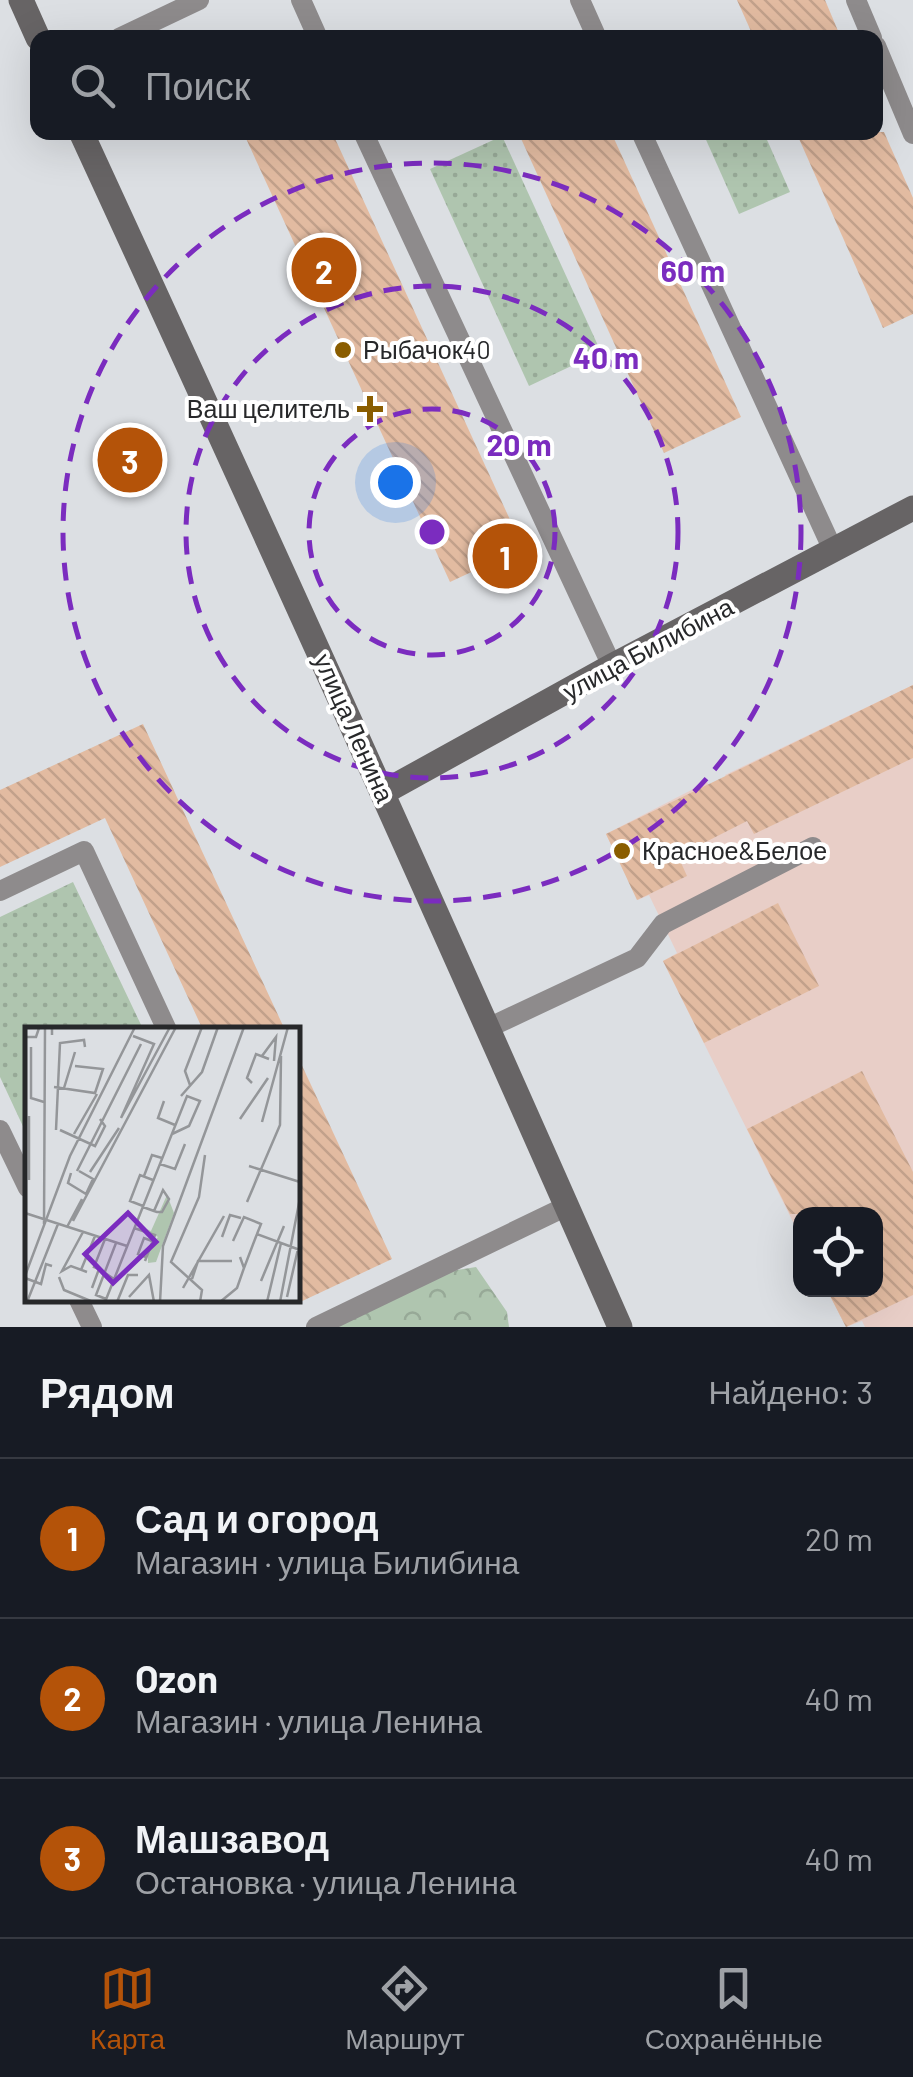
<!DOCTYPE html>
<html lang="ru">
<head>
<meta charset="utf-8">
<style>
	body { margin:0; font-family:Barlow,sans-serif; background:#242831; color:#f1f3f6 }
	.controls { position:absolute; right:30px; bottom:30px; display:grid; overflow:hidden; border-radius:20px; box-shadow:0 10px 40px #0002 }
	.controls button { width:90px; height:90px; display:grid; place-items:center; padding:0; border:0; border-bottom:2px solid #363941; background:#171b24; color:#f1f3f6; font:50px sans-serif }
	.you { position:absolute; left:395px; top:482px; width:35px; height:35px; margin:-25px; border:8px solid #fff; border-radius:50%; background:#1a73e8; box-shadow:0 0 0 15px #1a73e833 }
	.badge { display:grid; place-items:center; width:65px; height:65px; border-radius:50%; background:#b45309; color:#fff; font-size:32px; font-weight:700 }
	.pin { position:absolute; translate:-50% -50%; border:5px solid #fff; box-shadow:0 2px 10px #0006 }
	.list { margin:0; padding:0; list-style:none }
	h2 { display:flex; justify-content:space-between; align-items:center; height:130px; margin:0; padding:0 40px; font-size:42px }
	h2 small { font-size:32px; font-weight:400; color:#9ea1a6 }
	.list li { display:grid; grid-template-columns:65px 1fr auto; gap:30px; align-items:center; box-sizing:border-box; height:160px; padding:0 40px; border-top:2px solid #363941 }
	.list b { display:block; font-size:38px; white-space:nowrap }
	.list p { margin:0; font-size:32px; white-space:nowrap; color:#9ea1a6 }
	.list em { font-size:32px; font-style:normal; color:#9ea1a6 }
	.icon { flex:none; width:55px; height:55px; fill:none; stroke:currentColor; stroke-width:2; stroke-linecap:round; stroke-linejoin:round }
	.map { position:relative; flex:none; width:913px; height:1327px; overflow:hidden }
	.search { position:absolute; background:#171b24; box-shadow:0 10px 40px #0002; left:30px; right:30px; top:30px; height:110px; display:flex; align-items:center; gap:25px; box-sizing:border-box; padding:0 35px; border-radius:20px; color:#9ea1a6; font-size:38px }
	.sheet { height:610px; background:#171b24 }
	nav { display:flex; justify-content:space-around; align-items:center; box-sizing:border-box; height:140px; border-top:2px solid #363941; background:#171b24; font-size:28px; color:#9ea1a6 }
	nav a { display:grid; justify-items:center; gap:5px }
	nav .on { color:#b45309 }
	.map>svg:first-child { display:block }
	.industrial { fill:#e8cec7 }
	.forest { fill:url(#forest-crowns) }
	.park { fill:url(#park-dots) }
	.building { fill:url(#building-back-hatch) }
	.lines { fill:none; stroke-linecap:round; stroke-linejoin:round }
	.lane { stroke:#8e8b8c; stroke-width:20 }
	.secondary { stroke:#676465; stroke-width:25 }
	.ring { fill:none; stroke:#7b2cbf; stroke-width:5; stroke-dasharray:18 12 }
	.poi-dot { fill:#8a5d00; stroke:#fff; stroke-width:4 }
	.labels { text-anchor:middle; stroke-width:8; stroke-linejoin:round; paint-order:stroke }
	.poi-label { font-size:25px; fill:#27282a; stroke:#fff; text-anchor:start }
	.street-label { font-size:25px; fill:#27282a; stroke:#fff }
	.inset-road { fill:none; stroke:#949699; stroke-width:2.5 }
	.view { fill:#7b2cbf; fill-opacity:0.15; stroke:#7b2cbf; stroke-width:5 }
	.inset-edge { fill:none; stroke:#27282a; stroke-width:5 }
	.centre { fill:#7b2cbf; stroke:#fff; stroke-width:5 }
	.ring-label { font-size:30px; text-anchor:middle; font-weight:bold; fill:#7b2cbf; stroke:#fff; stroke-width:8; stroke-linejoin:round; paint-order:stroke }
</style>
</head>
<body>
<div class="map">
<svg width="913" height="1327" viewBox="0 0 913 1327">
	<defs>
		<pattern id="forest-crowns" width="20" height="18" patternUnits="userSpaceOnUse" patternTransform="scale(2.5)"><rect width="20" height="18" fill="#afc5af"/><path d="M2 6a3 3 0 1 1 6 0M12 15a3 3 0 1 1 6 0" fill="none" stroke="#97a997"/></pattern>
		<pattern id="park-dots" width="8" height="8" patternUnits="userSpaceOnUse" patternTransform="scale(2.5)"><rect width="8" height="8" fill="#afc5af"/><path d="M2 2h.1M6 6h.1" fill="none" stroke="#97a997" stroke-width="1.8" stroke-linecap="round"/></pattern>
		<pattern id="building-back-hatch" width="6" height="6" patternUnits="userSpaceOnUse" patternTransform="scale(2.5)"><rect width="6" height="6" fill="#e2bba1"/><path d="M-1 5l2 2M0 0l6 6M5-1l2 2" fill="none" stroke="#c2a18b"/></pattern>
	</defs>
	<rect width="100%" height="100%" fill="#dcdfe3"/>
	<polygon class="industrial" points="913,685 913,1327 865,1327 862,1321 846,1327 827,1290 876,1290 876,1214 800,1214 800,1236 663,961 677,953 649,895 638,900 606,834 707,782 714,796 731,787 725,775"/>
	<polygon class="forest" points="476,1267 507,1312 509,1327 318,1327 426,1275"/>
	<g class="park">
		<polygon points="703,133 764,133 790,192 739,214"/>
		<polygon points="502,136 601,352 529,386 430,169"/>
		<polygon points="73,882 143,1029 28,1030 27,1135 0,1077 0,917"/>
	</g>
	<g class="building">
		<polygon points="737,0 825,0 841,38 754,38"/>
		<polygon points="243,132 332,132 523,548 450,582"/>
		<polygon points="518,132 611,132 741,417 664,453"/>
		<polygon points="796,132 884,132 913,198 913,314 883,328"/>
		<polygon points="913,685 913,758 754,834 747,821 678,856 687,876 637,900 606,834"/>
		<polygon points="143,724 285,1030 203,1030 105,818 0,867 0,790"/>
		<polygon points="778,903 819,986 704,1043 663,961"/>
		<polygon points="298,1057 392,1259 298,1303"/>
		<polygon points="862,1071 913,1172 913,1295 846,1327 827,1290 876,1290 876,1214 790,1214 747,1129"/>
	</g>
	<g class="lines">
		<g class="lane">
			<polyline points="301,0 318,38"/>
			<polyline points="580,0 597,38"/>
			<polyline points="856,0 872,38"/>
			<polyline points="119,38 199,0"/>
			<polyline points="876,46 913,134"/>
			<polyline points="363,132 612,666"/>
			<polyline points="641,132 833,550"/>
			<polyline points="0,891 84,851 167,1030"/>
			<polyline points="488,1028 637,958 663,924 813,847"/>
			<polyline points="0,1130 28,1188"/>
			<polyline points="79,1300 92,1327"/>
			<polyline points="316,1327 567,1206"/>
		</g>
		<g class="secondary">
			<polyline points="21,0 38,38"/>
			<path d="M81,132c183,397 363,795 539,1195"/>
			<polyline points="384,792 612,666 913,508"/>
		</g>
	</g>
	<g class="ring">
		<circle cx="432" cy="532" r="123"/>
		<circle cx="432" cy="532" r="246"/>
		<circle cx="432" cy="532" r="369"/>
	</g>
	<g class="poi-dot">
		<circle cx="343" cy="350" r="10"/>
		<path d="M365 394h10v10h10v10h-10v10h-10v-10h-10v-10h10z"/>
		<circle cx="622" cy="851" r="10"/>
	</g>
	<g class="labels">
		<g class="poi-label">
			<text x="363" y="359">Рыбачок40</text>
			<text x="350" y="418" text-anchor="end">Ваш целитель</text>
			<text x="642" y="860">Красное&amp;Белое</text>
		</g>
		<g class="street-label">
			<text transform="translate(648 649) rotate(-28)" y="9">улица Билибина</text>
			<text transform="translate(354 728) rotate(66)" y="9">улица Ленина</text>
		</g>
	</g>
	<g transform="translate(25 1027)">
		<rect width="275" height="275" fill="#dcdfe3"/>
		<path d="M142,168l7,18 -18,49 -8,1v-15l10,-11 -18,-11 11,5z" fill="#afc5af"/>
		<path class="inset-road" d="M108,9l21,8 -33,74 49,-91M0,10h11l3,-9 13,-1v8M6,20v51l13,4M237,29l14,-19 -2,24M227,56l-5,-5 9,-24 13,5M165,58l-5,-14 17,-44M29,60l41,6 8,-24 -28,-3M39,61l11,-36M156,69l21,-24 16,-45M139,74l-6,17 17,7M4,89v64M215,92l28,-41M237,95l26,-95M31,103l4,-87 24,-3 1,7M35,103l35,16 10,-20 -5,-7M49,107l23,-40M135,137l15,5 10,-25M224,139l51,16M52,144l64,-127M65,145l29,-44M46,146l-3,10 18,11 7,-15 -14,-8M119,149l8,-21 10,3M222,175l33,-77 1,-69M118,179l-13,-5 10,-26 13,5M118,180l11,4 3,1h5l7,-13 -6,-9 -9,21M0,186l102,33M48,194l103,-194M19,197l1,-197M42,200l15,-28M109,201l21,7 -10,26M58,205l-21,39 9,-5 16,6M197,210l8,-22 11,3M208,214l11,-24 17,7 -4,10M121,230l-8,-3 6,-16 8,3M219,241l13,-34 43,16M74,242l-5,-2 11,-28M56,243l14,-34M0,249l45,-120 65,-129M34,250l5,13 29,12M0,251l16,6 5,-20 6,2M167,252l6,-18h34M236,254l23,-55M67,261l7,-19 15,10M158,261l41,-72M104,270l20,-22 5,27M262,270l11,-48M81,272l-10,-4 20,-52M2,275l31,-78M80,275l82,-206 13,5 -11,25 -17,8M92,275l11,-27h10M135,275l3,-56 81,-219M175,275l2,-12 -31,-28 28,-65 6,-42M195,275l17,-14 7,-20 -4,-11M242,275l14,-59M255,275l20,-104"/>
		<path class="view" d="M103,186l28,29 -43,41 -28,-29z"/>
		<rect width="275" height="275" class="inset-edge"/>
	</g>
	<circle cx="432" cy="532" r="15" class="centre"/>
	<g class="ring-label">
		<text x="693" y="282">60 m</text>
		<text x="606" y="369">40 m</text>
		<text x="519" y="456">20 m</text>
	</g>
</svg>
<div class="controls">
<button><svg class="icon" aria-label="locate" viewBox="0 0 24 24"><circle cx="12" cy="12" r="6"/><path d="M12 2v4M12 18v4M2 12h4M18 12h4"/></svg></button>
</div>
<div class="you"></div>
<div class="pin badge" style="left:505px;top:556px">1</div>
<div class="pin badge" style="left:324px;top:270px">2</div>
<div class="pin badge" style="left:130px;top:460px">3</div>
<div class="search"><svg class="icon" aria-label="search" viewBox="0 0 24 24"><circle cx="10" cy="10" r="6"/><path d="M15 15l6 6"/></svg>Поиск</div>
</div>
<section class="sheet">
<h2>Рядом<small>Найдено: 3</small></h2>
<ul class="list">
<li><span class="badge">1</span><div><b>Сад и огород</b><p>Магазин · улица Билибина</p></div><em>20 m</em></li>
<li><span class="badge">2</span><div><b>Ozon</b><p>Магазин · улица Ленина</p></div><em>40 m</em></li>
<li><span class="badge">3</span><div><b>Машзавод</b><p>Остановка · улица Ленина</p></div><em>40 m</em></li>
</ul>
</section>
<nav>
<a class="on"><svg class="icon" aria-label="map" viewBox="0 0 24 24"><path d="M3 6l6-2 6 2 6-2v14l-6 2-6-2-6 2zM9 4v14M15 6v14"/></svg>Карта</a>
<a><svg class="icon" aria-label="directions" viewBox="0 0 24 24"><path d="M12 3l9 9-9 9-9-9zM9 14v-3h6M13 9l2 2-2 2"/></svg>Маршрут</a>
<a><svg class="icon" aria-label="saved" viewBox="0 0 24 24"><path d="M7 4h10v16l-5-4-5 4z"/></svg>Сохранённые</a>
</nav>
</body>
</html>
